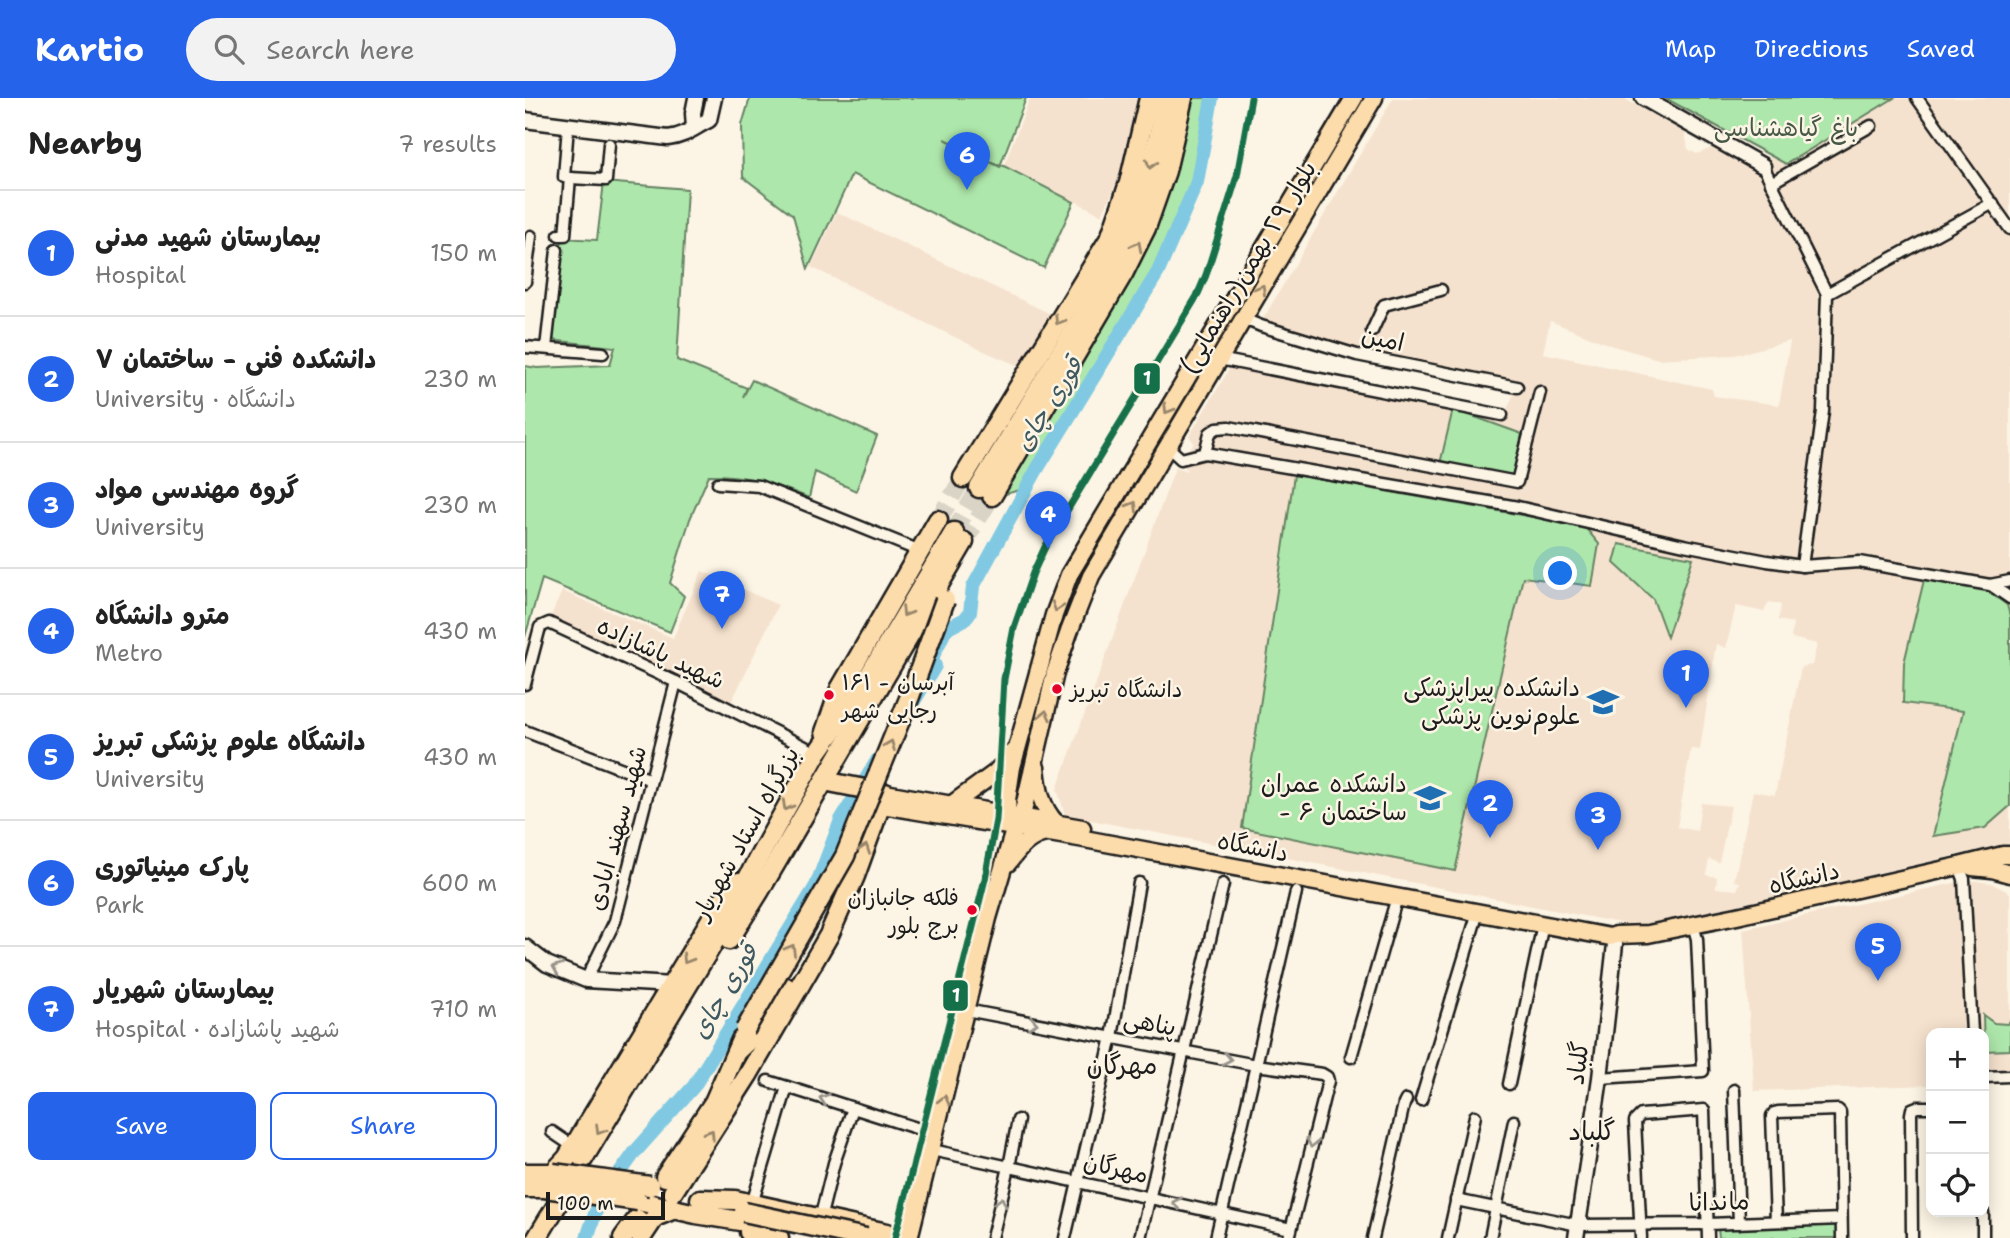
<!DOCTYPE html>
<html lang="en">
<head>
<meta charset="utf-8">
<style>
	body { margin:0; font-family:"Shantell Sans","Playpen Sans Arabic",sans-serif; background:#f2f2f2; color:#222 }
	.controls { position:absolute; right:21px; bottom:21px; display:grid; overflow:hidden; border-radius:14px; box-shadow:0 4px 18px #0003 }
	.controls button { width:63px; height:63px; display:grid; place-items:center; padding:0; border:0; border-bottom:2px solid #e0e0e0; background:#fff; color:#222; font:35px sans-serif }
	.scale { position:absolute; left:21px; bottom:18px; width:119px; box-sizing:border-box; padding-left:7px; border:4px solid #1c1c1c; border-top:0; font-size:19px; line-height:24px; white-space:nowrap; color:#1c1c1c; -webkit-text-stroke:5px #fcf5e5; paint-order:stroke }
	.you { position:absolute; left:1036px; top:476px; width:24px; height:24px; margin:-18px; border:5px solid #fff; border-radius:50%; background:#1a73e8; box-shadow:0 0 0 10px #1a73e833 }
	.badge { display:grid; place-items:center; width:46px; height:46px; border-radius:50%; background:#2563eb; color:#fff; font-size:23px; font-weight:700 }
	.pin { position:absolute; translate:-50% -58px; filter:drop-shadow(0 2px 4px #0008) }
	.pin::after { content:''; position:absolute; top:37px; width:24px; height:21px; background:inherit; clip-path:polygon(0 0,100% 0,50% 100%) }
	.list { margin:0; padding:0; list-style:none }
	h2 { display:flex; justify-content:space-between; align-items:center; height:91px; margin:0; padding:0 28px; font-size:30px }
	h2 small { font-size:23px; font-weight:400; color:#767676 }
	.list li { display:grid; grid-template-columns:46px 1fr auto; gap:21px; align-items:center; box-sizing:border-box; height:126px; padding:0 28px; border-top:2px solid #e0e0e0 }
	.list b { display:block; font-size:26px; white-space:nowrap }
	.list p { margin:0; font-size:23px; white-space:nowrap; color:#767676 }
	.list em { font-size:23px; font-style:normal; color:#767676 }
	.actions { display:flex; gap:14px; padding:21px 28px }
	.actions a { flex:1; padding:16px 0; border:2px solid #2563eb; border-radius:14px; text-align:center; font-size:24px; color:#2563eb }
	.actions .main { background:#2563eb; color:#fff }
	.icon { flex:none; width:38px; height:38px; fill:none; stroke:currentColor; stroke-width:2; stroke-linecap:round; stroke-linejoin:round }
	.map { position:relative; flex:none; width:1485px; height:1140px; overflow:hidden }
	header { display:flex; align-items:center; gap:42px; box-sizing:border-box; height:98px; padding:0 35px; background:#2563eb; color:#fff }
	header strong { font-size:33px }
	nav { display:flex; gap:38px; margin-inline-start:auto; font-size:24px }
	.search { width:490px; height:63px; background:#f2f2f2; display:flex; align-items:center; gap:18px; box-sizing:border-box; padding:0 24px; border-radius:38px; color:#767676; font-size:26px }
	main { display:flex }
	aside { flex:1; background:#fff }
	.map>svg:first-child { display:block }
	.built { fill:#f5e2ce; fill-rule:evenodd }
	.green { fill:#aee7ab; stroke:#658264; stroke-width:2 }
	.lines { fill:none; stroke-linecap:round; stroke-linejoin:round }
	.river { stroke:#81c9e2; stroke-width:14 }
	.highway-tunnel { stroke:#dad4c7; stroke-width:18; stroke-dasharray:18 9; stroke-linecap:butt }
	.street-casing { stroke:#1c1c1c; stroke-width:15 }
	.secondary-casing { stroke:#1c1c1c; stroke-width:19 }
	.primary-casing { stroke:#1c1c1c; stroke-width:21 }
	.highway-casing { stroke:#1c1c1c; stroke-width:23 }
	.street { stroke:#fcf5e5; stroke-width:10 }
	.secondary { stroke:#fcf5e5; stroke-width:14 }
	.primary { stroke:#fddcac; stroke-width:16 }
	.highway { stroke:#fddcac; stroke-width:18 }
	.highway-bridge-casing { stroke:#1c1c1c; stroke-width:23; stroke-linecap:butt }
	.highway-bridge { stroke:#fddcac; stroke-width:18 }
	.metro-1-casing { stroke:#fcf5e5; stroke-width:12 }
	.metro-1 { stroke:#147049; stroke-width:7 }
	.oneway { stroke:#98866b }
	.oneway2 { stroke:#97938b }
	.bus-dot { fill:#e4002b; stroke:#fcf5e5; stroke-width:2.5 }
	.labels { text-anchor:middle; stroke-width:5; stroke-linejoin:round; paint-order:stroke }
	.bus-label { font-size:22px; fill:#1c1c1c; stroke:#fcf5e5; text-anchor:start }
	.park-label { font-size:24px; fill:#485947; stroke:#fcf5e5 }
	.street-label { font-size:24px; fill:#1c1c1c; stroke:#fcf5e5 }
	.poi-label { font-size:24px; fill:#1c1c1c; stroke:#fcf5e5; text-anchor:end }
	.water-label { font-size:26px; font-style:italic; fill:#3f5961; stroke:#fcf5e5 }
	.neighbourhood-label { font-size:26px; fill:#1c1c1c; stroke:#fcf5e5 }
	.line-badge { stroke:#fcf5e5; stroke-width:2.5 }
	.badge-label { font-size:19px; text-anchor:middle; font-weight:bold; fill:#fff }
</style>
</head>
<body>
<header>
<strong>Kartio</strong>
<div class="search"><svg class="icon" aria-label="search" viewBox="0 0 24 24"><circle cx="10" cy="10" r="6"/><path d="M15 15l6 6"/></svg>Search here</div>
<nav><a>Map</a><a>Directions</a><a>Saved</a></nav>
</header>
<main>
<aside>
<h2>Nearby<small>7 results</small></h2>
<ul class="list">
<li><span class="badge">1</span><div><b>بیمارستان شهید مدنی</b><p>Hospital</p></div><em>150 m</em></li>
<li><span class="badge">2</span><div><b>دانشکده فنی - ساختمان ۷</b><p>University · دانشگاه</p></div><em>230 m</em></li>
<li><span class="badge">3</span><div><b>گروه مهندسی مواد</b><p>University</p></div><em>230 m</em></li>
<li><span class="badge">4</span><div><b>مترو دانشگاه</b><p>Metro</p></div><em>430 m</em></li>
<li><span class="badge">5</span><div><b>دانشگاه علوم پزشکی تبریز</b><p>University</p></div><em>430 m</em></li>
<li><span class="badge">6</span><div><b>پارک مینیاتوری</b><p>Park</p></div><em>600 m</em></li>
<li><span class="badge">7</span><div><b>بیمارستان شهریار</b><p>Hospital · شهید پاشازاده</p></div><em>710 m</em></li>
</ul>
<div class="actions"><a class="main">Save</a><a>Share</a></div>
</aside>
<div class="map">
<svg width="1485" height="1140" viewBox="0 0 1485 1140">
	<rect width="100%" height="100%" fill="#fcf5e5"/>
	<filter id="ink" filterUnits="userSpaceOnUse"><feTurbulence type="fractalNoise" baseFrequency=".0143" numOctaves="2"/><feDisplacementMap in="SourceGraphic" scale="14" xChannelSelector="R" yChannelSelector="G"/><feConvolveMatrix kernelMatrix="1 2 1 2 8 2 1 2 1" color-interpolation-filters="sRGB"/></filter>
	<g filter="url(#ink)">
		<g class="built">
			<polygon points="505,0 614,0 594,80 577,117 479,67"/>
			<path d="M868,0h230l62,35 3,16 9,5 15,-6 45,26 14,-17 -106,-59h345v745l-370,84 -575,-112 -8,-26 118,-321 12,3 -6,-12 13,-16 -5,-7 41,-68 273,50 14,-31h7l-167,-36 -94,-32zM1025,223l63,25 45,13 77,-4 55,-14 -11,64 -65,-9 -2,-7 -169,-36zM1244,504l12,3 -3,15 15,3 -2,15 26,6 -5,21 -11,2 -26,128 -22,-4 -19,90 6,1 -3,8 -21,-2 1,-11 -11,-2 3,-16 10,4 12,-57 -30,-3 -4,28 -20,-4 14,-78 9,1 16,-106 10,4 10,-42 28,6z"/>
			<polygon points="312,114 528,217 494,268 454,251 286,169"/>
			<polygon points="177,473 253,507 205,607 24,522 37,493 148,540"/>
			<polygon points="1443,782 1466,785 1485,795 1485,984 1459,985 1459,935 1406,935 1406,987 1229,993 1218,831"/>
		</g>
		<g class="green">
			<polygon points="225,0 501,0 475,68 420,41 475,69 477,67 549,104 519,170 327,76 283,171 268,117 218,79 217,27"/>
			<polygon points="663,0 683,0 666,90 631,170 495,392 477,397"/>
			<polygon points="1140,0 1369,0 1261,66"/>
			<path d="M79,84l83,7 -10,171 70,28 -4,9 9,-17 125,56 -21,55 -41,-19 -6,26c-38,-15 -58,-23 -100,-23l-19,44 -20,64 14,13 -14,36 -128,-53 -17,58v-271l12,2 73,-3 5,-18 -65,-7 12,-102 35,2z"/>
			<polygon points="928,311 997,336 988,377 915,366"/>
			<polygon points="769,377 1059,428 1074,446 1067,488 998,479 930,773 717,730"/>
			<polygon points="1094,446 1168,460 1142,539 1128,501 1089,465"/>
			<polygon points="1399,482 1461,492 1482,507 1485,518 1485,708 1460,730 1408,738 1438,613 1378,605 1379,565"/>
			<polygon points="1458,917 1469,925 1482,926 1485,923 1485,952 1459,953"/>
			<polygon points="1312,1127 1312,1140 1194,1140 1193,1131"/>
		</g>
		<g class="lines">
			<g class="river">
				<polyline points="388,605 410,568 407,560 421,531 440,521 445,514 448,489 511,373 633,174 672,84 687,0"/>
				<polyline points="62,1140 74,1104 110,1054 169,988 291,788 316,722 353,661"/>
			</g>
			<g class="highway-tunnel">
				<polyline points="413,422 438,380"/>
				<polyline points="429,434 454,390"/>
				<polyline points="439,444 467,398"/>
			</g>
			<defs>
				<g id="street">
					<polyline points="1392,0 1485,131"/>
					<polyline points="1238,68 1302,196"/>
					<polyline points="45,80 81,82 84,46"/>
					<polyline points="1246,85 1346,28"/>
					<polyline points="34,137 40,137 45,80 39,79 43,28"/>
					<polyline points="0,184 6,138"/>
					<polyline points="719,221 736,228 832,257 992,289"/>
					<polyline points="847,233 859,207 916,192"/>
					<polyline points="0,249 78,255"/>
					<polyline points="21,250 32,152"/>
					<polyline points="694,261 977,317"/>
					<polyline points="643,349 656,361 680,355 993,409 1159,447 1242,463 1277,468 1334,464 1465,487 1485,483"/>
					<polyline points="680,355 685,335 692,330 704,329 992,384 1015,294"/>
					<polyline points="193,385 234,388 395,453"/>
					<polyline points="1277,468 1298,313 1302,196 1468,105"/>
					<polyline points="1466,487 1485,500"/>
					<polyline points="0,586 15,529 24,525 151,584 292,655"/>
					<polyline points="0,633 126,682"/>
					<polyline points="1434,768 1439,781 1447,935"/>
					<polyline points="61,882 90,823 151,584"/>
					<polyline points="441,912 731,967 797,976 802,979 803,983 764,1140"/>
					<polyline points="826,959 872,799"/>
					<polyline points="1459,979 1485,978"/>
					<polyline points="1075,980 1178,973 1172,841 1168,827"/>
					<polyline points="243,983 410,1036"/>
					<polyline points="984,986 1018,826"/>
					<polyline points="1209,992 1214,1125"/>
					<polyline points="896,1002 953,814"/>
					<polyline points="27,1034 49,1049"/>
					<polyline points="407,1052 766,1131"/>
					<polyline points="931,1102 1053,1127 1183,1126 1316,1121"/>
					<polyline points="227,1106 262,989"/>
					<polyline points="1458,1114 1458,1140"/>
					<polyline points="295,1121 309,1065 328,1010"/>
					<polyline points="1251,1123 1247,1018 1249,1015 1253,1014 1313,1012 1315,1014 1317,1140"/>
					<polyline points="467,1140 484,1069 493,1022"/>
					<polyline points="540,1140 587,939 614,785"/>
					<polyline points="615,1140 698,786"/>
					<polyline points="691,1140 771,794"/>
					<polyline points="848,1140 879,1006 881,1002"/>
					<polyline points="923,1140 950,1018"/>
					<polyline points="965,1140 989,1023"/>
					<polyline points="1116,1140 1110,1023 1116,1017 1179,1012 1183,1140"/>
					<polyline points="1387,1140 1386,1016 1387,1011 1392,1009 1406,1009"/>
				</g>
				<g id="secondary">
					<polyline points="1118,0 1238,68"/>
					<path d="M0,22l143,18c17,-2 25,-10 41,-18l5,-22"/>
					<polyline points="169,30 168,15 171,0"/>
					<polyline points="0,849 22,866 61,882 147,887"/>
					<polyline points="1051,1140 1075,980 1091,837"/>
				</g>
				<g id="primary">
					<path d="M511,669c2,22 5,40 20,56"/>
					<polyline points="360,695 557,730"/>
					<polyline points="357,707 554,740 1085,839 1091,837 1123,836 1212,818 1434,768 1478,757 1485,757"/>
					<polyline points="426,707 470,675 490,653"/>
					<polyline points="490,729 483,716 482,702 487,669 529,517 544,477 829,0"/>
					<path d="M483,765c11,-14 20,-27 39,-30"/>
					<polyline points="1447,769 1467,771 1485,776"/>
					<polyline points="384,1140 463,820 490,729 497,718 530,575 544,534 566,478 849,0"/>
				</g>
				<g id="highway">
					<polyline points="580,155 604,85 624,0"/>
					<polyline points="438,380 583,143"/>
					<polyline points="454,390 586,171 618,92 633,40 641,0"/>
					<polyline points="467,398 598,176 621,130 641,73 658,0"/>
					<polyline points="300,634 315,591 413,422"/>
					<polyline points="204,842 234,794 439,444"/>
					<polyline points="212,953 231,935 261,889"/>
					<polyline points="58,1061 204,819 230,766 292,655 327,606 429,434"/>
					<polyline points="0,1075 28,1075 42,1060 197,803 214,784"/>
					<polyline points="140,1079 189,1004 216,942"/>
					<polyline points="0,1090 20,1090"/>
					<polyline points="148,1094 223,977 304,837 330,778 360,695 299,683"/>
					<polyline points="175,1101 210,1102 362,1135 361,1140"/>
					<polyline points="113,1103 171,1116 240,1127"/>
					<polyline points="224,1134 254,1140"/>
					<polyline points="12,1140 32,1107"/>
					<polyline points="98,1140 112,1121"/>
					<polyline points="116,1140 130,1119 150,1111"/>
				</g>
			</defs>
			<use href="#street" class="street-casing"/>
			<use href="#secondary" class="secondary-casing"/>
			<use href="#primary" class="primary-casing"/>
			<use href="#highway" class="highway-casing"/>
			<use href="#street" class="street"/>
			<use href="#secondary" class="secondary"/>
			<use href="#primary" class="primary"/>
			<use href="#highway" class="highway"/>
			<defs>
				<g id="highway-bridge">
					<polyline points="220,932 320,758 385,598 420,502"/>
					<polyline points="28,1075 125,1088"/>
					<polyline points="20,1090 113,1103"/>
					<polyline points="219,1114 341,1140"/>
				</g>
			</defs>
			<use href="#highway-bridge" class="highway-bridge-casing"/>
			<use href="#highway-bridge" class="highway-bridge"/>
			<defs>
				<polyline id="metro-1" points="370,1140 460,781 471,722 479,581 489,530 508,475 520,449 672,198 681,177 712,78 726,0"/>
			</defs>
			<use href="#metro-1" class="metro-1-casing"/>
			<use href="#metro-1" class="metro-1"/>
		</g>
		<defs><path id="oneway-chevron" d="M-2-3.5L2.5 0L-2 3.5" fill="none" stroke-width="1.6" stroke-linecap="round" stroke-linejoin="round" transform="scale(1.75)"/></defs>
		<g class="oneway">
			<use href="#oneway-chevron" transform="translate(626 66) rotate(106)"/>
			<use href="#oneway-chevron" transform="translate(612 148) rotate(-63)"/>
			<use href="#oneway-chevron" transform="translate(736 191) rotate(-60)"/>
			<use href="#oneway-chevron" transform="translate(534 222) rotate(122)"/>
			<use href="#oneway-chevron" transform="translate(643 311) rotate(121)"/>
			<use href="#oneway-chevron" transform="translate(608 408) rotate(-59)"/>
			<use href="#oneway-chevron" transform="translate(532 509) rotate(109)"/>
			<use href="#oneway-chevron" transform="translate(381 514) rotate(121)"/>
			<use href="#oneway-chevron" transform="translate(520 617) rotate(-77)"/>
			<use href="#oneway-chevron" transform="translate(365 647) rotate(-68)"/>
			<use href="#oneway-chevron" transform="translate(262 708) rotate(119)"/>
			<use href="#oneway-chevron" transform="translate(340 751) rotate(-70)"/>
			<use href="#oneway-chevron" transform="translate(266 851) rotate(-60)"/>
			<use href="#oneway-chevron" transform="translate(162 861) rotate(121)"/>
			<use href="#oneway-chevron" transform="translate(419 1002) rotate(-76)"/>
			<use href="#oneway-chevron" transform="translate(75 1032) rotate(121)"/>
			<use href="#oneway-chevron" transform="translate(185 1036) rotate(-57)"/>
		</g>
		<g class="oneway2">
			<use href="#oneway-chevron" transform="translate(32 870) rotate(-157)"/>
			<use href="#oneway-chevron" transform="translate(508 925) rotate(11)"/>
			<use href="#oneway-chevron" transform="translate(702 961) rotate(11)"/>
			<use href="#oneway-chevron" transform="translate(299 1001) rotate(-162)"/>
			<use href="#oneway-chevron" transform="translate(787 1045) rotate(104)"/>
			<use href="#oneway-chevron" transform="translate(476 1104) rotate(-76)"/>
			<use href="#oneway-chevron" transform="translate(652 1105) rotate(-168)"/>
		</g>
	</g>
	<defs>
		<symbol id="university-bare" viewBox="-9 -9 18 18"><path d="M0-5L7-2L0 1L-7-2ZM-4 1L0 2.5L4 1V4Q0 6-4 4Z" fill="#1f6fb2" stroke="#fcf5e5" stroke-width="2.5" paint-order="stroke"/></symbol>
	</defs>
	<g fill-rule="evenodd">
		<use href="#university-bare" x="1056" y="582" width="44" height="44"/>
		<use href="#university-bare" x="883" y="678" width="44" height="44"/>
	</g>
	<g class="bus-dot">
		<circle cx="532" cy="591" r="6"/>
		<circle cx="304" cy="597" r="6"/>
		<circle cx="447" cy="812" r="6"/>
	</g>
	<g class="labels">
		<g class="bus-label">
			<text x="317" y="592">آبرسان - ۱۶۱<tspan x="317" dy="28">رجایی شهر</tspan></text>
			<text x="545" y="599">دانشگاه تبریز</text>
			<text x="434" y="807" text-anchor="end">فلکه جانبازان<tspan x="434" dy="28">برج بلور</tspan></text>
		</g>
		<g class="park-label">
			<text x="1261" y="38">باغ گیاهشناسی</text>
		</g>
		<g class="street-label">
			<text transform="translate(723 169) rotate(-59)" y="8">بلوار ٢٩ بهمن(راهنمایی)</text>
			<text transform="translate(858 241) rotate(12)" y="8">امین</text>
			<text transform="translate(136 555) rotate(25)" y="8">شهید پاشازاده</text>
			<text transform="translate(92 730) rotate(-75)" y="8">شهید سهند ابادی</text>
			<text transform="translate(221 735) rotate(-61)" y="8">بزرگراه استاد شهریار</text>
			<text transform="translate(728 749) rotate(11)" y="8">دانشگاه</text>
			<text transform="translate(1279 780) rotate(-13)" y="8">دانشگاه</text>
			<text transform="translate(625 925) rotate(11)" y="8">پناهی</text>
			<text transform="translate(1053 965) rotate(-83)" y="8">گلباد</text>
			<text transform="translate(591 1070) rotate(13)" y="8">مهرگان</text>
			<text transform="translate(1194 1104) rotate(-2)" y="8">ماندانا</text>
		</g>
		<g class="poi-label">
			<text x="1055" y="598">دانشکده پیراپزشکی<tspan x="1055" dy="28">علوم‌نوین پزشکی</tspan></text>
			<text x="882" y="694">دانشکده عمران<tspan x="882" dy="28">- ساختمان ۶</tspan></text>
		</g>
		<g class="water-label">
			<text transform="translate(523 306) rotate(-58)" y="9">قوری چای</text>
			<text transform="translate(199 893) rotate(-59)" y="9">قوری چای</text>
		</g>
		<g class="neighbourhood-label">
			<text x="597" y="976">مهرگان</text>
			<text x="1067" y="1042">گلباد</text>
		</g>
	</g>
	<g class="line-badge">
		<rect x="608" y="264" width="28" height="33" rx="7" fill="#147049"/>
		<rect x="417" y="881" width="27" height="33" rx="7" fill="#147049"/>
	</g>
	<g class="badge-label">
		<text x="622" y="287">1</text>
		<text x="431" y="904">1</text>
	</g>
</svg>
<div class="controls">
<button>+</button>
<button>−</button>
<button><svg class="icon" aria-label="locate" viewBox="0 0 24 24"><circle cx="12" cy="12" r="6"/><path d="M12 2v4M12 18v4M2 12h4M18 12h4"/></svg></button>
</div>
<div class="scale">100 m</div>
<div class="you"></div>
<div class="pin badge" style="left:1161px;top:610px">1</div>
<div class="pin badge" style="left:965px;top:740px">2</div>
<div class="pin badge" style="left:1073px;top:752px">3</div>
<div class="pin badge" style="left:523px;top:451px">4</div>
<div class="pin badge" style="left:1353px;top:883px">5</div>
<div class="pin badge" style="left:442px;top:92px">6</div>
<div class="pin badge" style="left:197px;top:531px">7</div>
</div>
</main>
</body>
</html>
